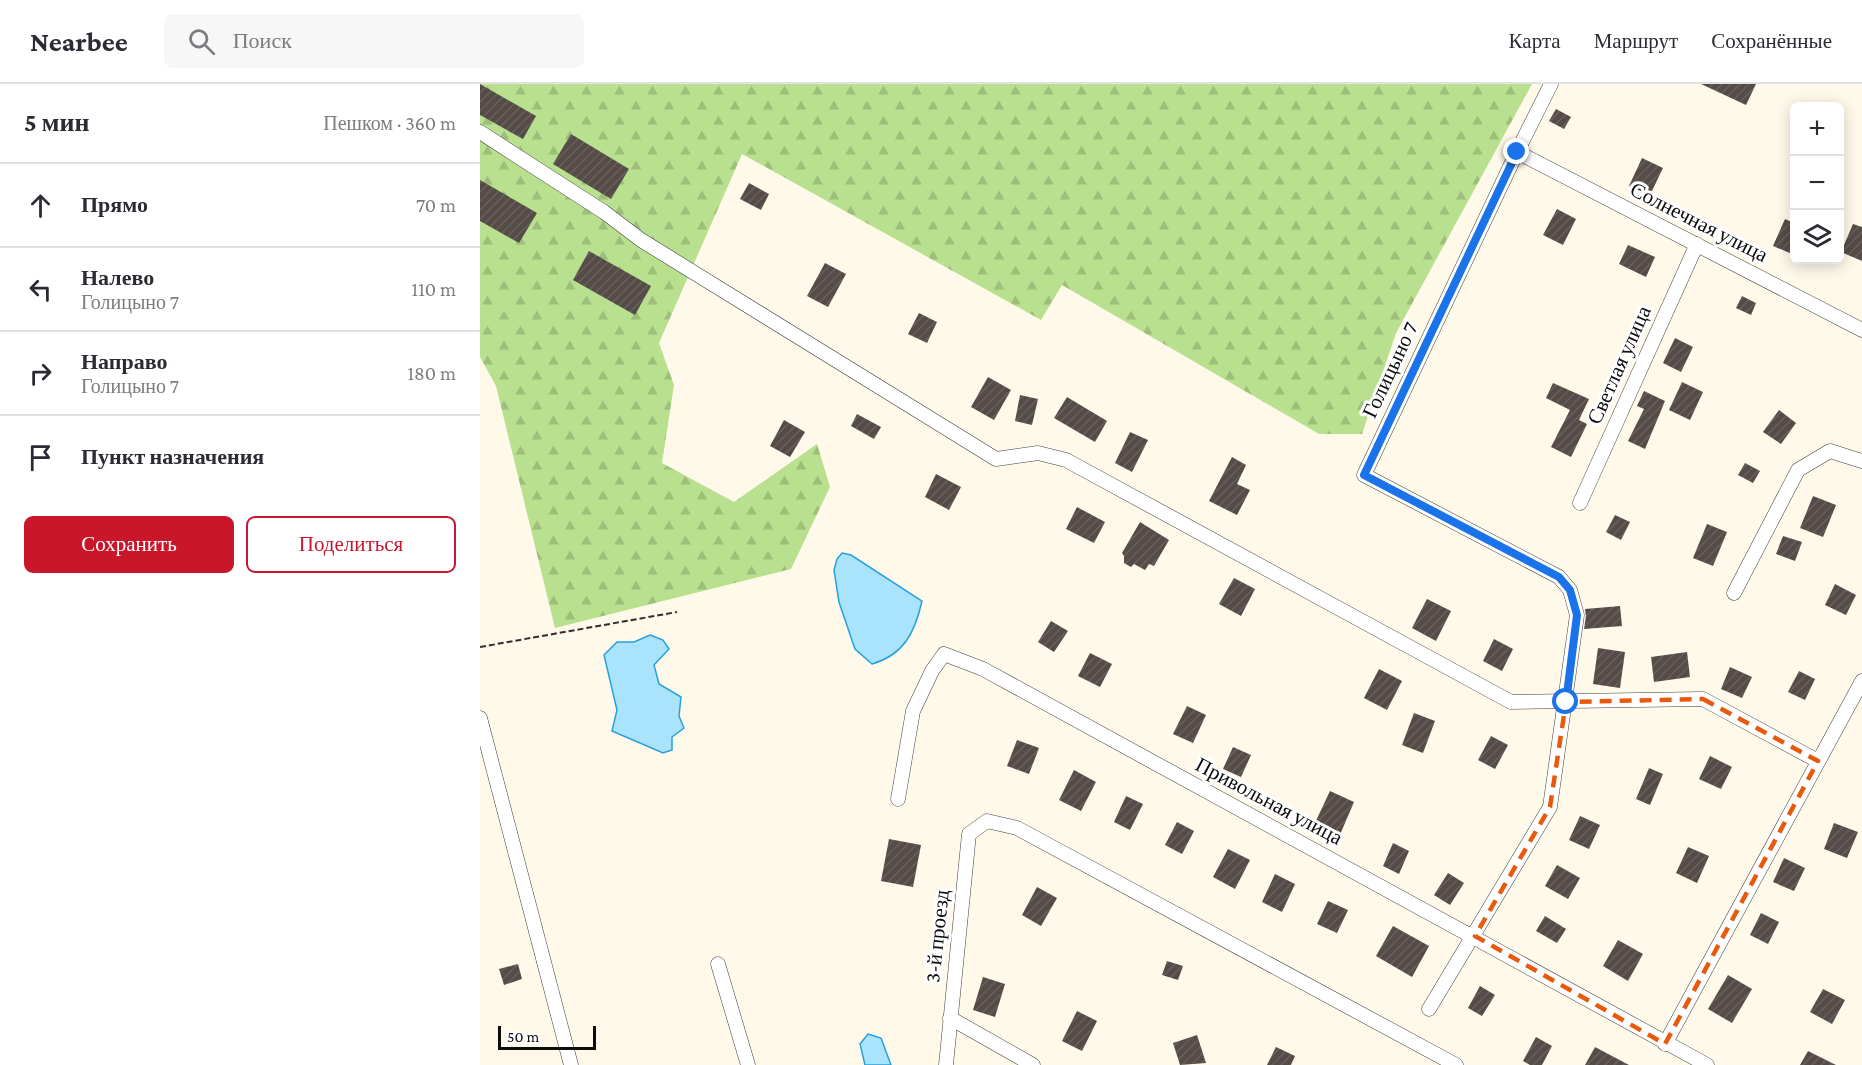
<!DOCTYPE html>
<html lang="ru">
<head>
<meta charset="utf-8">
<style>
	body { margin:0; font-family:"Crimson Pro",serif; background:#f7f7f7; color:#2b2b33 }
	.controls { position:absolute; right:18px; top:18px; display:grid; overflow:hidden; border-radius:9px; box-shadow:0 3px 15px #0003 }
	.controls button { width:54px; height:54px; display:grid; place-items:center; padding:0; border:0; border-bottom:2px solid #e1e1e2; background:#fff; color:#2b2b33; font:30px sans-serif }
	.scale { position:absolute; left:18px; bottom:15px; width:98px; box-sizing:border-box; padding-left:6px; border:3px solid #0c0c0c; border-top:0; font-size:16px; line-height:21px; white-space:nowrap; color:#0c0c0c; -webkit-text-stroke:4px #fff; paint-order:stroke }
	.stop { position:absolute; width:18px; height:18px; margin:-14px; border:4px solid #1a73e8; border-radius:50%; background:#fff }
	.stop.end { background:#1a73e8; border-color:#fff; box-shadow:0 2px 6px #0008 }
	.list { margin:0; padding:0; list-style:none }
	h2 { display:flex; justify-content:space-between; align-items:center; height:78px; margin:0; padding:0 24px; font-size:26px }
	h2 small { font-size:20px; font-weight:400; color:#7c7c81 }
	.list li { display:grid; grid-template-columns:39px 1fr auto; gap:18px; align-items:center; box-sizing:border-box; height:84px; padding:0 24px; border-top:2px solid #e1e1e2 }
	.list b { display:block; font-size:22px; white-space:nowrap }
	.list p { margin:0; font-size:20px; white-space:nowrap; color:#7c7c81 }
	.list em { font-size:20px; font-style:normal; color:#7c7c81 }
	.actions { display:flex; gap:12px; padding:18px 24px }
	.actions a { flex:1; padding:14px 0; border:2px solid #c9162b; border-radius:9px; text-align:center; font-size:21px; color:#c9162b }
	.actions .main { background:#c9162b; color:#fff }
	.icon { flex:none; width:33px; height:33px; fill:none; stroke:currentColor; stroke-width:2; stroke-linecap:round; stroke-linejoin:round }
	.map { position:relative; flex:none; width:1382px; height:981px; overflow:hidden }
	header { display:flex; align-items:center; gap:36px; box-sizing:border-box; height:84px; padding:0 30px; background:#fff; border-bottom:2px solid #e1e1e2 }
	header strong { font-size:28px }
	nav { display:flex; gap:33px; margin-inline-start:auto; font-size:21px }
	.search { width:420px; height:54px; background:#f7f7f7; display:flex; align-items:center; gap:15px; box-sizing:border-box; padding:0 21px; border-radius:9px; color:#7c7c81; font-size:22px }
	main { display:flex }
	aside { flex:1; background:#fff }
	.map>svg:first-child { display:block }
	.forest { fill:url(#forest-firs) }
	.water { fill:#a9e3fc; stroke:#28a0db; stroke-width:1.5 }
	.building { fill:url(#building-hatch) }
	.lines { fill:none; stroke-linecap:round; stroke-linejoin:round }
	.minor-casing { stroke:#3f3f3f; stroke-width:15 }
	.path { stroke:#2e2e2e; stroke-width:2; stroke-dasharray:6 3; stroke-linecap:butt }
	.minor { stroke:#fff; stroke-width:14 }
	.route { stroke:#1a73e8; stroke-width:8 }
	.marked { fill:none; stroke:#e8590c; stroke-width:4.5; stroke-dasharray:12 8; stroke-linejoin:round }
	.labels { text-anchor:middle; stroke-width:6; stroke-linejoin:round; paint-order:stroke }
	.street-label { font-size:21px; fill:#0c0c0c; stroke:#fff }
</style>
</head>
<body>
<header>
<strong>Nearbee</strong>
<div class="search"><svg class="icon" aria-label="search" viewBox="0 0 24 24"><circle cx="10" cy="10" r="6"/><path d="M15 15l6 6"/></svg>Поиск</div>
<nav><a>Карта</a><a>Маршрут</a><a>Сохранённые</a></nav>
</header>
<main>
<aside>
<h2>5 мин<small>Пешком · 360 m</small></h2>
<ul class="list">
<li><svg class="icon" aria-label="ahead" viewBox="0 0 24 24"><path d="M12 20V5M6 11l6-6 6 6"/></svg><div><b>Прямо</b></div><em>70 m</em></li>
<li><svg class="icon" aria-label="left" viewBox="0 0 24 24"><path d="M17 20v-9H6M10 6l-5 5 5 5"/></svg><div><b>Налево</b><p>Голицыно 7</p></div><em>110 m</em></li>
<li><svg class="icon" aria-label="right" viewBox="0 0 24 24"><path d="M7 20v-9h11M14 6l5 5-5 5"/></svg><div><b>Направо</b><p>Голицыно 7</p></div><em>180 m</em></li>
<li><svg class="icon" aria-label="arrive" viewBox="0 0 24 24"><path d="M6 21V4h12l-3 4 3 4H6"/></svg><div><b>Пункт назначения</b></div></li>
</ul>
<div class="actions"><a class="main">Сохранить</a><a>Поделиться</a></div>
</aside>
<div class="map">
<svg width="1382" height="981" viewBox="0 0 1382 981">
	<defs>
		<pattern id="forest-firs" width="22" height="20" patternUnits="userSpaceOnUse" patternTransform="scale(1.5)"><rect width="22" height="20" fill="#b8e08e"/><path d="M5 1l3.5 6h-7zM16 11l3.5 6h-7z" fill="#9dbf79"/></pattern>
		<pattern id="building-hatch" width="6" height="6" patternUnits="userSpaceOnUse" patternTransform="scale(1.5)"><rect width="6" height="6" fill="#554b47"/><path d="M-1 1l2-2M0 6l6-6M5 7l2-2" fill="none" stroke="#68605d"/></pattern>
	</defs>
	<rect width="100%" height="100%" fill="#fff9ea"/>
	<polygon class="forest" points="0,0 1052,0 916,249 882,350 839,350 582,201 561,236 262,70 179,259 194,301 182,379 254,418 337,360 350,403 311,485 75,544 16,302 0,273"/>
	<g class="water">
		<path d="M362,469l9,2 71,46c-7,31 -18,54 -50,63l-17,-15 -16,-47 -5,-32 3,-11z"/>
		<polygon points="170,551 183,556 189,565 174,581 179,600 201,613 199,632 204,644 192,653 192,666 183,669 132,647 137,626 124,571 137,558 154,558"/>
		<polygon points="388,950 401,954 411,981 385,981 380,960"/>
	</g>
	<g class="building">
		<polygon points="0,0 56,32 43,55 0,31"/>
		<polygon points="1221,0 1276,0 1266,21"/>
		<polygon points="1076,25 1091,33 1084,45 1069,37"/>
		<polygon points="91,50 149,85 131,115 73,80"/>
		<polygon points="1162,74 1183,84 1170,111 1149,102"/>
		<polygon points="0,96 57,129 39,159 0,137"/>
		<polygon points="269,99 289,110 281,126 260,115"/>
		<polygon points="1077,125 1096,135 1083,161 1063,151"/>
		<polygon points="1305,135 1314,139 1314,164 1312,170 1293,162"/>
		<polygon points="1373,140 1382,143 1382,177 1361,168"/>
		<polygon points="1148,161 1175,173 1166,193 1139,180"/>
		<polygon points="109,167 171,202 155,231 93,196"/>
		<polygon points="345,179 366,190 348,223 327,212"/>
		<polygon points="1262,212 1276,219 1271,231 1256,224"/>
		<polygon points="439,229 457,238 447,259 428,250"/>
		<polygon points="1195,254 1213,263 1201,288 1183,279"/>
		<polygon points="508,293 531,306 514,336 491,323"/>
		<polygon points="1202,298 1223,308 1210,336 1189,326"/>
		<polygon points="1073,299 1109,315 1099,336 1107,340 1091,373 1071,363 1090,326 1066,314"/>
		<polygon points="1164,307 1185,317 1165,365 1148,357 1164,325 1157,322"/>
		<polygon points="540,311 558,315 552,341 535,337"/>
		<polygon points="587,313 627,337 615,358 574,334"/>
		<polygon points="1299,326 1316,339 1301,360 1283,348"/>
		<polygon points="377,330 401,343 394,355 371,342"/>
		<polygon points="304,336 325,348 310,373 290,362"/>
		<polygon points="650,348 668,356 652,388 635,379"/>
		<polygon points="752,373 766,381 757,400 770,406 757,431 729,417"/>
		<polygon points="1265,379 1280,387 1273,399 1258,391"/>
		<polygon points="456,390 481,403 469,426 445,413"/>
		<polygon points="1333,412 1356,421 1343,453 1320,444"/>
		<polygon points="597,423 625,438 614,459 586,445"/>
		<polygon points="1135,431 1150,438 1141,456 1126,448"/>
		<polygon points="660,438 689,456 674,482 669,480 665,486 654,480 651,483 644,479 644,472 642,469"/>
		<polygon points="1227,440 1247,448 1233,482 1213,474"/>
		<polygon points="1303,452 1322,458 1315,477 1296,470"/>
		<polygon points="754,494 775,505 761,532 739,520"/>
		<polygon points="1355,500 1376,511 1366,531 1345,521"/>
		<polygon points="947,515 971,527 956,557 932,544"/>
		<polygon points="1140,522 1142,542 1104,545 1106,532 1105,525"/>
		<polygon points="571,537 588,547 574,568 558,558"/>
		<polygon points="1014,555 1033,565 1022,587 1003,577"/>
		<polygon points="1118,564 1145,568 1140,604 1113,600"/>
		<polygon points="1207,568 1210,593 1174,598 1171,573"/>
		<polygon points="610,569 632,580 620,603 598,592"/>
		<polygon points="1250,583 1272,593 1262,614 1241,605"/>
		<polygon points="899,585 922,597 907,626 884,614"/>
		<polygon points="1319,587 1335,595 1325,616 1308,608"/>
		<polygon points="707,622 726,631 713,659 693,650"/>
		<polygon points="934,629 955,637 943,669 922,661"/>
		<polygon points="1011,652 1028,661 1015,685 998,676"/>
		<polygon points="537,656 559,664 549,690 527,682"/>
		<polygon points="753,663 771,671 761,693 743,685"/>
		<polygon points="1230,672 1252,683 1241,705 1219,695"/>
		<polygon points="1169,684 1183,690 1170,721 1156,715"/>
		<polygon points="594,686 616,698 601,727 579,716"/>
		<polygon points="850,707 874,718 859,753 834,741"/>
		<polygon points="646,712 663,720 650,746 634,738"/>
		<polygon points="1100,732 1120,741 1109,765 1089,756"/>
		<polygon points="697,738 714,747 702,770 685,761"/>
		<polygon points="1354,739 1378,748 1367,774 1344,765"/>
		<polygon points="409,755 441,761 433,803 401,797"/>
		<polygon points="913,759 929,767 919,790 903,782"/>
		<polygon points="1208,763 1229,772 1217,799 1196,789"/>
		<polygon points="748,765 770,776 755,805 733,793"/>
		<polygon points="1304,774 1325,784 1314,807 1293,798"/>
		<polygon points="1077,781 1100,794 1088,815 1065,802"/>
		<polygon points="968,789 984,799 970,821 954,811"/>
		<polygon points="795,790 815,800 802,828 782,818"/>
		<polygon points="557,803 577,814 561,842 542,831"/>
		<polygon points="848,817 868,826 857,849 837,840"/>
		<polygon points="1281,829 1299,838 1288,860 1270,851"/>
		<polygon points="1065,832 1086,845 1077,859 1056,847"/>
		<polygon points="913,842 949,862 932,893 896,872"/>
		<polygon points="1138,856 1163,870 1148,897 1123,882"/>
		<polygon points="687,877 703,882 698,896 682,891"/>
		<polygon points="38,880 42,895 24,901 19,885"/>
		<polygon points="1248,891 1272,905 1252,939 1228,925"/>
		<polygon points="503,893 525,900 515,933 493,926"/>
		<polygon points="1000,902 1015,911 1002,932 988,924"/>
		<polygon points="1343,905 1365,916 1352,940 1330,928"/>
		<polygon points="597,927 617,937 602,967 582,957"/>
		<polygon points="717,951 726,979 700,981 693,959"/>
		<polygon points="1056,953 1072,962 1062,981 1050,981 1043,977"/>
		<polygon points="796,963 815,972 811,981 787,981"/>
		<polygon points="1115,963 1149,981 1105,981"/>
		<polygon points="1328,967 1356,981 1320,981"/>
	</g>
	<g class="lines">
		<defs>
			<g id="minor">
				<polyline points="0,48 124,128 161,156 516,375 558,369 586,376 1031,618 1223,615 1338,677"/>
				<polyline points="1037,68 1382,246"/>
				<polyline points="1100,419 1217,160"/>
				<polyline points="1254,509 1318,386 1350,367 1382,377"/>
				<polyline points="0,634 91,981"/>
				<polyline points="418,715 433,627 452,587 464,570 503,585 1227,981"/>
				<polyline points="238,880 268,981"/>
				<polyline points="949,925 1070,723 1097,531 1090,506 1079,493 884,391 1037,68 1071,0"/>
				<polyline points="470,934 553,981"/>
				<polyline points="1185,960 1382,597"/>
				<polyline points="466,981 489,750 507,737 537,744 976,981"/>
			</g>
		</defs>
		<use href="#minor" class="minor-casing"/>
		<polyline class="path" points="0,563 197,528"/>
		<use href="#minor" class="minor"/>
	</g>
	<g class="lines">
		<polyline class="route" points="1037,68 884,391 1079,493 1090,506 1097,531 1086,618"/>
	</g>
	<path class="marked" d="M1223,615l115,62 -153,283 -190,-108 75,-129 16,-105z"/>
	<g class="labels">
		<g class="street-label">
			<text transform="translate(1219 138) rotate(27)" y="7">Солнечная улица</text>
			<text transform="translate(1139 281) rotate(-66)" y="7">Светлая улица</text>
			<text transform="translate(910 286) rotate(-65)" y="7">Голицыно 7</text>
			<text transform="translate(789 717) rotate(28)" y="7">Привольная улица</text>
			<text transform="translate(457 852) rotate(-84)" y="7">3-й проезд</text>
		</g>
	</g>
</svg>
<div class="controls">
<button>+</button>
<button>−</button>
<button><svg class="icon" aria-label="layers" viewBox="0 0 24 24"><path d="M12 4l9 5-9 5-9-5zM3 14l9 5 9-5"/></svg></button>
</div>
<div class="scale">50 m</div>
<div class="stop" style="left:1086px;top:618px"></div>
<div class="stop end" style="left:1037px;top:68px"></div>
</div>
</main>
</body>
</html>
